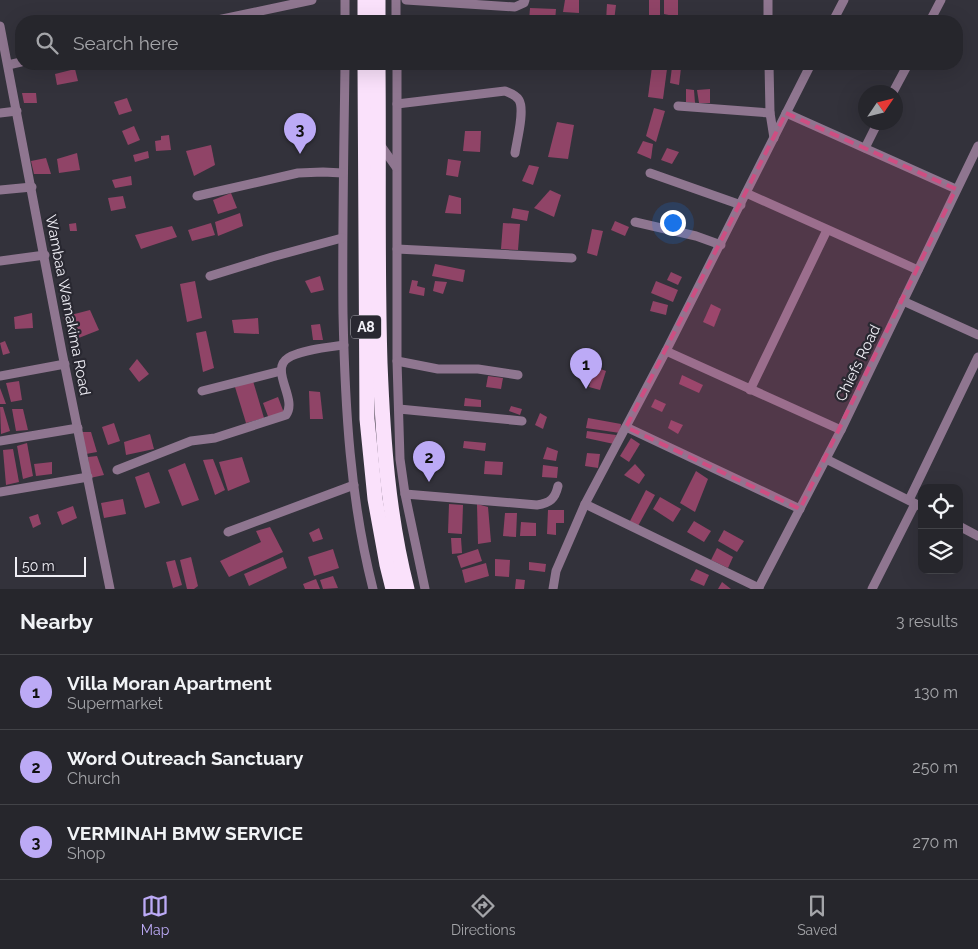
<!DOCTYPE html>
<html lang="en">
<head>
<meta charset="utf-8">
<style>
	body { margin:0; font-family:Raleway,sans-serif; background:#323238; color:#f1f3f6 }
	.controls { position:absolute; right:15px; bottom:15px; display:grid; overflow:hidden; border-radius:10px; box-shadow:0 5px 20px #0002 }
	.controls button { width:45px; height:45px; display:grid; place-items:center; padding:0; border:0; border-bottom:1px solid #424348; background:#26262c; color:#f1f3f6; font:25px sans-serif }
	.compass { position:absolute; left:858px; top:85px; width:45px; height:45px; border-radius:50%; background:#26262c; box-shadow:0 5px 20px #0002; rotate:55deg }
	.scale { position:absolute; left:15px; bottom:12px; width:71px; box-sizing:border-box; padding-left:5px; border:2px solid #f0eff6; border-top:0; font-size:14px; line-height:18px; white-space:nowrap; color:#f0eff6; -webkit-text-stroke:4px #292831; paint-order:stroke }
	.you { position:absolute; left:672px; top:222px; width:18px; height:18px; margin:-12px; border:4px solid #fff; border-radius:50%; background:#1a73e8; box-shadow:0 0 0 8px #1a73e833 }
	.badge { display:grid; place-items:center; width:32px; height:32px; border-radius:50%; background:#bcaaf6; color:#111; font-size:16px; font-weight:700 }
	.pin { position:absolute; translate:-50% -41px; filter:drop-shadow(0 1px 2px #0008) }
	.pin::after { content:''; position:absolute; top:26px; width:18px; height:15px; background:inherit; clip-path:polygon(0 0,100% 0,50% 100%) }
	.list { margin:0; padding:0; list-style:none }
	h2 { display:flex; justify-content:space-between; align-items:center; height:65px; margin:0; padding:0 20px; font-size:21px }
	h2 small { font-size:16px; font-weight:400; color:#a4a5a9 }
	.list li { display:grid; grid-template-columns:32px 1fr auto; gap:15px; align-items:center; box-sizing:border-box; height:75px; padding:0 20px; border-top:1px solid #424348 }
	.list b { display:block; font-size:19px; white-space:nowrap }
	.list p { margin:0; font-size:16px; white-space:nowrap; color:#a4a5a9 }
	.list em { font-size:16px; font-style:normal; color:#a4a5a9 }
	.icon { flex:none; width:28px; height:28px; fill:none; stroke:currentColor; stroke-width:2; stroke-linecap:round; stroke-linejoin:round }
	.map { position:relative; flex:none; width:978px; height:589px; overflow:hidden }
	.search { position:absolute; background:#26262c; box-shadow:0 5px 20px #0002; left:15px; right:15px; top:15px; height:55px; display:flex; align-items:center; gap:12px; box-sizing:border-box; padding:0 18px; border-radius:20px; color:#a4a5a9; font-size:19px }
	.sheet { height:290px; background:#26262c }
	nav { display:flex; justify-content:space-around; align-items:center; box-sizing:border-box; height:70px; border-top:1px solid #424348; background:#26262c; font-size:14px; color:#a4a5a9 }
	nav a { display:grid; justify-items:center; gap:2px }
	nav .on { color:#bcaaf6 }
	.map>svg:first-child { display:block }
	.building { fill:#904467 }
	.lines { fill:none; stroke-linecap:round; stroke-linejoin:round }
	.street { stroke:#8f7690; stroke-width:9 }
	.highway { stroke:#fae1fb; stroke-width:15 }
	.marked { fill:#ce4e82; fill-opacity:0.2; stroke:#ce4e82; stroke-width:4; stroke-dasharray:10 6; stroke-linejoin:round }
	.labels { text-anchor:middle; stroke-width:4.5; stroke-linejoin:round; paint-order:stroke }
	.shield { fill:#292831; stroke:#b4b3bb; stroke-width:1 }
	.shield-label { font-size:14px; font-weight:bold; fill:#f0eff6 }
	.street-label { font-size:15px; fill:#f0eff6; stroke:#292831 }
</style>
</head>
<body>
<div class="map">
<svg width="978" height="589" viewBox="0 0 978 589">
	<rect width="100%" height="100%" fill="#33323b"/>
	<g class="building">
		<polygon points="565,0 579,0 579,13 563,12"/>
		<polygon points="649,0 660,0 660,16 649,15"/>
		<polygon points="664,0 678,0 678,17 664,14"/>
		<polygon points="607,4 616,5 614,21 606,21"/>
		<polygon points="530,8 556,9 555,21 529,21"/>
		<rect x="494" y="18" width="13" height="3"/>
		<polygon points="694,64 714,64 712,68 693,66"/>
		<polygon points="652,67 667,69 663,99 648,97"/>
		<polygon points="672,67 681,68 679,85 670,83"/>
		<polygon points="75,69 78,81 57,85 55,74"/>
		<polygon points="686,89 694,90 695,103 686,102"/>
		<polygon points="710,89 710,103 699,103 697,90"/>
		<polygon points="22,93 36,93 37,103 24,103"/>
		<polygon points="127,98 132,111 119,115 114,102"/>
		<polygon points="654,108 665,111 656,142 646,136"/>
		<polygon points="557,122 574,125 568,159 548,157"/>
		<polygon points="134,126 140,140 128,145 122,131"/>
		<polygon points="465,131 481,131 480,152 463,151"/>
		<polygon points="169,135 171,150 156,151 155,141 161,140 161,136"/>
		<polygon points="643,141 653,144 651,159 637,153"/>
		<polygon points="211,145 215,165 194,176 186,151"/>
		<polygon points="667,148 679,152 672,164 661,160"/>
		<polygon points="148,151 149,158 135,162 133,155"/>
		<polygon points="77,153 80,170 59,173 57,159"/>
		<polygon points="46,158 51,174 34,174 31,161"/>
		<polygon points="448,159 461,161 458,177 446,175"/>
		<polygon points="529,165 539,167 533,185 522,181"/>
		<polygon points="131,176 132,185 115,188 112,180"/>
		<polygon points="550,190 561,195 554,217 534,208"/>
		<polygon points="231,193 237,208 218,214 213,200"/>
		<polygon points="449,195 461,198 461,214 445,213"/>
		<polygon points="123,196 126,208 111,211 108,198"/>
		<polygon points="513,208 529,211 527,221 511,218"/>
		<polygon points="240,213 243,226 218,236 215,222"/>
		<polygon points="615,221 629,227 625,236 611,230"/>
		<polygon points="76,223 77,231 70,231 69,224"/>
		<polygon points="211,223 215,235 192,241 188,230"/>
		<polygon points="503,223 520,224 518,250 501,249"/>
		<polygon points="172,226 177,237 141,249 135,235"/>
		<polygon points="592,229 603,231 597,256 587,253"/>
		<polygon points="435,264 465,270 463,282 432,276"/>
		<polygon points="671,272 682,277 678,285 667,280"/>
		<polygon points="320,276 324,290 311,293 305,281"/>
		<polygon points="412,280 418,281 417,286 425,288 424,296 409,293"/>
		<polygon points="195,281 202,318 187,322 180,284"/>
		<polygon points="435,281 447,282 443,294 433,291"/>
		<polygon points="656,281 678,290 673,302 651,293"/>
		<polygon points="653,301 668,305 666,315 650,311"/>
		<polygon points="711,304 721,309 714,327 703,322"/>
		<polygon points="90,310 99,330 71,341 63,317"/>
		<polygon points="32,313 33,328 15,329 14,317"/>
		<polygon points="258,318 259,334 234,333 232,320"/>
		<polygon points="320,324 323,340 313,340 311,325"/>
		<polygon points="206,331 214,368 203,372 196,333"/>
		<polygon points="5,341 10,353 3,355 0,343"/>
		<polygon points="137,359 149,374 139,382 129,369"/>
		<polygon points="595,367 606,371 600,390 589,387"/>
		<polygon points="682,375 703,385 699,393 679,384"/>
		<polygon points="488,376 503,378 501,389 486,387"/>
		<polygon points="19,381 22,400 11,402 6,383"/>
		<polygon points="253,381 264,418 246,423 235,387"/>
		<polygon points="0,388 6,404 0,404"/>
		<polygon points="309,391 320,392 323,419 310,419"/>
		<polygon points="278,397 284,413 269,419 263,403"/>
		<polygon points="465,398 481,400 481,407 464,406"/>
		<polygon points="655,399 666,404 662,412 651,407"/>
		<polygon points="511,406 522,409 520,415 509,411"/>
		<polygon points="0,407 3,407 10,431 1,434"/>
		<polygon points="12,409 23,409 28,430 16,431"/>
		<polygon points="540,413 547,417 543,429 535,425"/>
		<polygon points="588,418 621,424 620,433 586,428"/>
		<polygon points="671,420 683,425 678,434 668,428"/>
		<polygon points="114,423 120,441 108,445 102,427"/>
		<polygon points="587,431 616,435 614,444 586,438"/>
		<polygon points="81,432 91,432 97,452 86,454"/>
		<polygon points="150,434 154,449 126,455 124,442"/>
		<polygon points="631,438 640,444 629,462 620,456"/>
		<polygon points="464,441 486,443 485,451 463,448"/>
		<polygon points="27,443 33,476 23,479 17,446"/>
		<polygon points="547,447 558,451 556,461 543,459"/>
		<polygon points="13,449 19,482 6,485 3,450"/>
		<polygon points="587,453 600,454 598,468 585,466"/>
		<polygon points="97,456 104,475 90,478 88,457"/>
		<polygon points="242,457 250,482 228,491 219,462"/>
		<polygon points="213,459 225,490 215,495 203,460"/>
		<polygon points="485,461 503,462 502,475 484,474"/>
		<polygon points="52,462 52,474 36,476 34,464"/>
		<polygon points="185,463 199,500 182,506 168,470"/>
		<polygon points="635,464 645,475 639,484 624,475"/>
		<polygon points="543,465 558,467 557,478 542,477"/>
		<polygon points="696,471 708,479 695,512 680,503"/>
		<polygon points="149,472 160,503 145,508 135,477"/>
		<polygon points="646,490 655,495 638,526 630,521"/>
		<polygon points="660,497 681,509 673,522 653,509"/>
		<polygon points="123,499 126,514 104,518 101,503"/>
		<polygon points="449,504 463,505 462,534 448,533"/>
		<polygon points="477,504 488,507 491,542 478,544"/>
		<polygon points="73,506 77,518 62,525 57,512"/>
		<polygon points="548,510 564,510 564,523 556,523 556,535 547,534"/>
		<polygon points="505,513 517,513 516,537 503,536"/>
		<polygon points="38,514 41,524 33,528 29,517"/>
		<polygon points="694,521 711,531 704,542 687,532"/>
		<polygon points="521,522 536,523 536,536 520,536"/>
		<polygon points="270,527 283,552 229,577 220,561 261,542 256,531"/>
		<polygon points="319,528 323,539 313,542 309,533"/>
		<polygon points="724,530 744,541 737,552 718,541"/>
		<polygon points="451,538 461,538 462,553 452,554"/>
		<polygon points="717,548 733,557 728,568 711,560"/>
		<polygon points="333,549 339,568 314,576 308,557"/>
		<polygon points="478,549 482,561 461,568 457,556"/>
		<polygon points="191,557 198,586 194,589 187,589 180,560"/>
		<polygon points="283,557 287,568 249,586 244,574"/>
		<polygon points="495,559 510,560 509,577 495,576"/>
		<polygon points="175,560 182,585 173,588 166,562"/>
		<polygon points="529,562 546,564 545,572 529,570"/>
		<polygon points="486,563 489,576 465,583 462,570"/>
		<polygon points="696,569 709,575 704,586 690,580"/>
		<polygon points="333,576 338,588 323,589 320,580"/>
		<polygon points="316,579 320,589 305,589 303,584"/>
		<polygon points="516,579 525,580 524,589 515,589"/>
		<polygon points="722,582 731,589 718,589"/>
	</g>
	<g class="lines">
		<g class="street">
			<polyline points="396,0 396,21"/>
			<polyline points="406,0 515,7 524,3 525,0"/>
			<polyline points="768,0 768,21"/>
			<polyline points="213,21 312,0"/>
			<polyline points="345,21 345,0"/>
			<polyline points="833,21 844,0"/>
			<polyline points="930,21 941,0"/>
			<polyline points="0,26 62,352 110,589"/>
			<path d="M345,64c-1,83 -3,167 -2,250 2,93 7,185 30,275"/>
			<polyline points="397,64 397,361 400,459 405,494 425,589"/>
			<polyline points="769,64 770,113 774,138"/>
			<polyline points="8,65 21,62"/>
			<polyline points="893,92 908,64"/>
			<path d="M397,104l108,-13c5,2 11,4 14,9 6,10 -2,40 -4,53"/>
			<polyline points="678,106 770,113"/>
			<polyline points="0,113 17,111"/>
			<polyline points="786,113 956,189"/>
			<polyline points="379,143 396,167"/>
			<polyline points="865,148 878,122"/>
			<polyline points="650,173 741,205"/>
			<polyline points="0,190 32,187"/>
			<polyline points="746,193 918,270"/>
			<polyline points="197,196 298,173 323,172 343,173"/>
			<polyline points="635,222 696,236 721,245"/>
			<polyline points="397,249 572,258"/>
			<polyline points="0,261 45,255"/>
			<polyline points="210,276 272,257 342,238"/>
			<polyline points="903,301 978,335"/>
			<polyline points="666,351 841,430"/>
			<polyline points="397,361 438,369 478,369 518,375"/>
			<polyline points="0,376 65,364"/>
			<polyline points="750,390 827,230"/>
			<polyline points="202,391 281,371"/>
			<polyline points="399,409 522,421"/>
			<polyline points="626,427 800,509"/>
			<polyline points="0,441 78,428"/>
			<polyline points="826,459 922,507"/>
			<path d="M117,470l74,-29 24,-3 71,-23c12,-16 -17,-45 2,-57 12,-8 41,-11 56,-13"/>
			<polyline points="0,492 88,477"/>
			<path d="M405,494l132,11c13,-2 18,-6 21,-19"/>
			<polyline points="909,500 978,357"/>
			<polyline points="585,504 759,588"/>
			<polyline points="959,526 978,536"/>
			<polyline points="228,532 354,485"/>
			<polyline points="553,589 556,571 585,504 666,351 811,64"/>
			<polyline points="758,589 841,430 978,146"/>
			<polyline points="872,589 915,504"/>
		</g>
		<g class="highway">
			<polyline points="365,0 365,21"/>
			<polyline points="378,0 378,21"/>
			<polyline points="365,64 367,419 375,499 387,565 393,589"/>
			<path d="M378,64c1,100 -1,200 2,299 3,76 8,152 27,226"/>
		</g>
	</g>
	<path class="marked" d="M786,113l170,76 -156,320 -174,-82z"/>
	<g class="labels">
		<rect class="shield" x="351" y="315.5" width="30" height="23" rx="4"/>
		<g class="shield-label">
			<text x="366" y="332">A8</text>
		</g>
		<g class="street-label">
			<text transform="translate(68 305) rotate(79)" y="5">Wambaa Wamakima Road</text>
			<text transform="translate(858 363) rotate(-64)" y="5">Chiefs Road</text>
		</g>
	</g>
</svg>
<div class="controls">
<button><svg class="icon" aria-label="locate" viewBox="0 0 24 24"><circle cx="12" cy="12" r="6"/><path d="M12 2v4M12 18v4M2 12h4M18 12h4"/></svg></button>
<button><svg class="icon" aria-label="layers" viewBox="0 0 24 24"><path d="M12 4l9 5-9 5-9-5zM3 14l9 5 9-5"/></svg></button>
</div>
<svg class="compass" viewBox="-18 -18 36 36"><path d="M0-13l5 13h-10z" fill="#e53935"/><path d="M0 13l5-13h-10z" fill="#a4a5a9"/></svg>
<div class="scale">50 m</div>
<div class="you"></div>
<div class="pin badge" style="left:586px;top:389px">1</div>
<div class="pin badge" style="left:429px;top:482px">2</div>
<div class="pin badge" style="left:300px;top:154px">3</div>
<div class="search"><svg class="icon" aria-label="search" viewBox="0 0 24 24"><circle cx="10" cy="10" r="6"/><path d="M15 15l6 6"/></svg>Search here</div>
</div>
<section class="sheet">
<h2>Nearby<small>3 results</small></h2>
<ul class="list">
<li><span class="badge">1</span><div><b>Villa Moran Apartment</b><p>Supermarket</p></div><em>130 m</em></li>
<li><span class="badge">2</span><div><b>Word Outreach Sanctuary</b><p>Church</p></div><em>250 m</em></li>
<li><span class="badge">3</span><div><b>VERMINAH BMW SERVICE</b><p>Shop</p></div><em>270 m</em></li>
</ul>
</section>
<nav>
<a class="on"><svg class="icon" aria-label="map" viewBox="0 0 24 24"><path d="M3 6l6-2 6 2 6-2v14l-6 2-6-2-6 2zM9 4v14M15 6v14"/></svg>Map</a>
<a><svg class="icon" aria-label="directions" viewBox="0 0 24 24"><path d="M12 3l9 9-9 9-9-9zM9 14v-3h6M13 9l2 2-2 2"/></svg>Directions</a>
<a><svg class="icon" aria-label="saved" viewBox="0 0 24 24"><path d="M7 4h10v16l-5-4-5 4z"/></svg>Saved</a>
</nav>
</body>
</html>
